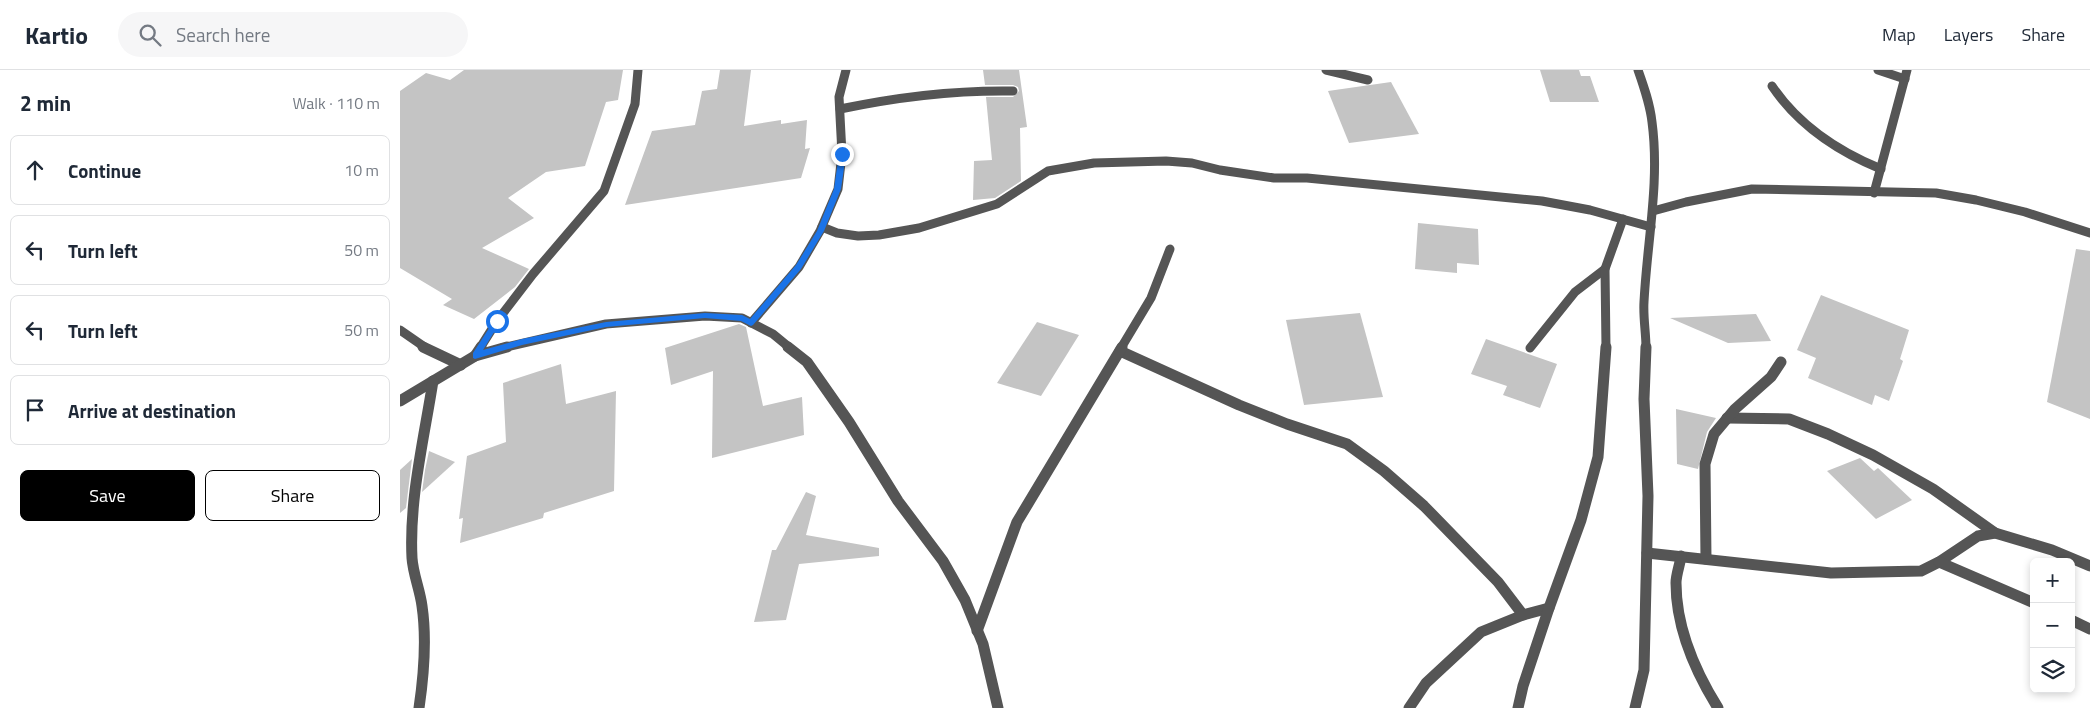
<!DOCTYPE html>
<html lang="en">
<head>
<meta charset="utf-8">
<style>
	body { margin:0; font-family:"Titillium Web",sans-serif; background:#f6f6f7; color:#1f2937 }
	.controls { position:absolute; right:15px; bottom:15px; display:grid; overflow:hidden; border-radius:8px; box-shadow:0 2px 8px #0003 }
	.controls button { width:45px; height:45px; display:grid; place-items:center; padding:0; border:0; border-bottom:1px solid #e0e1e3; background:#fff; color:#1f2937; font:25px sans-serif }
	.stop { position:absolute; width:15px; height:15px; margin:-11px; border:4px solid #1a73e8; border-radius:50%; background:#fff }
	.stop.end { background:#1a73e8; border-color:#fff; box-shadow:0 1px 5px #0008 }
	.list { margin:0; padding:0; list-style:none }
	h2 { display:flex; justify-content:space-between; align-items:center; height:65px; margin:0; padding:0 20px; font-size:21px }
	h2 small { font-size:16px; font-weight:400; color:#747a83 }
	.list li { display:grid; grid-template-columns:32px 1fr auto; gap:15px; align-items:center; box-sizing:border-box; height:70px; margin:0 10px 10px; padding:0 10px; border:1px solid #e0e1e3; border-radius:8px }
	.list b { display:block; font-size:19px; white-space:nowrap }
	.list em { font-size:16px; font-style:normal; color:#747a83 }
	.actions { display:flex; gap:10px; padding:15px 20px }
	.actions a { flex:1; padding:11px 0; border:1px solid #000; border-radius:8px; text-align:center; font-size:18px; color:#000 }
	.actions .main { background:#000; color:#fff }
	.icon { flex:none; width:28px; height:28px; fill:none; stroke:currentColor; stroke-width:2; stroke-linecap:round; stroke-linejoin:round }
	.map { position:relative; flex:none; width:1690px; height:638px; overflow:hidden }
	header { display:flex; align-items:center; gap:30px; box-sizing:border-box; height:70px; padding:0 25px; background:#fff; border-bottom:1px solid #e0e1e3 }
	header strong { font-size:24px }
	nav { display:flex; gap:28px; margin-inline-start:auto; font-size:18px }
	.search { width:350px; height:45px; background:#f6f6f7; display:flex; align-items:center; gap:12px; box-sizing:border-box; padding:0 18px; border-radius:28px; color:#747a83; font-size:19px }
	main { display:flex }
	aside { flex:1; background:#fff }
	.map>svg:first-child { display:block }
	.building { fill:#c4c4c4 }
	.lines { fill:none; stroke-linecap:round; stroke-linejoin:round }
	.minor-far1 { stroke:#555; stroke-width:9 }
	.minor { stroke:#555; stroke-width:11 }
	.route { fill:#1a73e8 }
</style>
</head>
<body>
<header>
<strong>Kartio</strong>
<div class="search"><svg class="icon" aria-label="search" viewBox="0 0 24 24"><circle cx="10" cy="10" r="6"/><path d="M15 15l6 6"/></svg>Search here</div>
<nav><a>Map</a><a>Layers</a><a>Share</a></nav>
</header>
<main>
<aside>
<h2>2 min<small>Walk · 110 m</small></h2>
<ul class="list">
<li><svg class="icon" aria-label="ahead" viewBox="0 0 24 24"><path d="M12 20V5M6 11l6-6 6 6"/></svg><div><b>Continue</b></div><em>10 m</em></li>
<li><svg class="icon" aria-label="left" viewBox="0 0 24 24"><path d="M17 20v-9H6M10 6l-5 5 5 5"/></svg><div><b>Turn left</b></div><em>50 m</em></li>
<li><svg class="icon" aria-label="left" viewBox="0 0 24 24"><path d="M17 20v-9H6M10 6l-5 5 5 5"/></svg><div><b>Turn left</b></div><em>50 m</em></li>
<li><svg class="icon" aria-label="arrive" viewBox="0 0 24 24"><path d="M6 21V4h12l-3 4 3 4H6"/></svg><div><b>Arrive at destination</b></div></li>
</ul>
<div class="actions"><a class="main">Save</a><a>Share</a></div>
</aside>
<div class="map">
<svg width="1690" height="638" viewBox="0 0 1690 638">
	<rect width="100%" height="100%" fill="#fff"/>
	<g class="building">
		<polygon points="64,0 223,0 218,30 206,32 185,96 146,102 108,128 134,148 82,178 129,199 115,217 74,249 43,235 52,229 0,198 0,21 26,3 50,10"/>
		<polygon points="320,0 351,0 344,56 381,50 381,54 407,50 405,79 410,78 401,108 225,135 252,61 295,55 302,21 317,19"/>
		<polygon points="583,0 619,0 627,57 620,58 621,111 595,128 573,130 574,91 592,90 586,27 613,27 619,21 618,17 613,15 585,15"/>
		<polygon points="1140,0 1179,0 1181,6 1190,6 1199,32 1150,32"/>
		<polygon points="991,12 1019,64 949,73 928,21"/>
		<polygon points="1018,153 1078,159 1079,195 1057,193 1057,203 1015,199"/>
		<polygon points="1676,179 1690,181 1690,349 1647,332"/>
		<polygon points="1421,225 1509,260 1500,289 1503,291 1489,331 1475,325 1472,335 1408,308 1416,288 1397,280"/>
		<polygon points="960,243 983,327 904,335 886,250"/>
		<polygon points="1356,244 1371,271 1328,273 1270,248"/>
		<polygon points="637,252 679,265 641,326 597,313"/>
		<polygon points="339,254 346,257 363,336 402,327 404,365 312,388 313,301 271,315 265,278"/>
		<polygon points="1086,269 1157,294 1140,338 1103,325 1107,316 1071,304"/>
		<polygon points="161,294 166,334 216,321 214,421 144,443 143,448 60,473 63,448 59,449 67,386 106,372 103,313"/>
		<polygon points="1276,339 1316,348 1307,362 1298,399 1277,394"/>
		<polygon points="29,381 55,392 22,422 25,400"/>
		<polygon points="1460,388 1474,401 1478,398 1512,430 1476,449 1427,401"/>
		<polygon points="12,389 6,438 0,443 0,400"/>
		<polygon points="406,422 416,426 406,465 479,478 479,486 399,494 386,550 354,552 372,480 376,480"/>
	</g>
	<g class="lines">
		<g class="minor-far1">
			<polyline points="926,0 968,10"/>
			<path d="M1238,0c6,17 12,34 14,52 8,60 -5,120 -8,180 -1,15 2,31 2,46"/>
			<polyline points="1478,0 1505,9"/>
			<path d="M1372,16c27,40 65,65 109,83"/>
			<path d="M440,39c57,-12 114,-19 173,-18"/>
			<polyline points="1474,123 1507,0"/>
			<polyline points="1253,141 1286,132 1352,119 1536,123 1576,130 1625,142 1690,163"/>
			<polyline points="422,157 437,163 458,166 479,165 519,158 597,134 648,101 694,93 766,91 792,93 820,100 874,108 907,108 1142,131 1190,140 1251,157"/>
			<polyline points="351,253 399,197 420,161 438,119 442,84 439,27 446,0"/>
			<polyline points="0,260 26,278"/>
			<polyline points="80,278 97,251 133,204 204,121 235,34 238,0"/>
			<polyline points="102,278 206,254 305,246 342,248 373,264 390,278"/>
			<polyline points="721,278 751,228 770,179"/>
			<polyline points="1130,278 1175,222 1205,199"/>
			<polyline points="1206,278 1205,199 1223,149"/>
		</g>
		<g class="minor">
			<polyline points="23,277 61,295"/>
			<polyline points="388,277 407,292 449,352 498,431 543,491 565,530 583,574 598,638"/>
			<polyline points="720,281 839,335 887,354 947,374 984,401 1024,436 1098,512 1123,545"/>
			<polyline points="75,286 81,277"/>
			<polyline points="0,331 75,286 107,277"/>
			<polyline points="1327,348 1389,349 1428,364 1473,385 1533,419 1595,463"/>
			<polyline points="1247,483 1431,503 1521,501 1539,492 1578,466 1595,463 1652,480 1690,496"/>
			<path d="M1281,486c-1,9 -5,18 -5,27 0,45 19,88 42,125"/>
			<polyline points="1306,489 1305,394 1314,364 1335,339 1371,307 1381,292"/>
			<polyline points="1539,492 1634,533"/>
			<polyline points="1671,550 1690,559"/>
			<polyline points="577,561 617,452 722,277"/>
			<path d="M19,638c5,-34 8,-68 3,-102 -2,-16 -9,-32 -10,-48 -3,-59 12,-119 21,-177"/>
			<polyline points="1009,638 1026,613 1081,562 1123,545 1149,538"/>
			<polyline points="1118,638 1123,616 1149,538 1181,450 1198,387 1206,277"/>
			<polyline points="1235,638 1244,600 1248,426 1244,329 1246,277"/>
		</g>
	</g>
	<polygon class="route" points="442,82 446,84 441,119 424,161 401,199 353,255 351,256 341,251 305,248 206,257 122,275 75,289 73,288 73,283 95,249 97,248 101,251 83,280 122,269 206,252 305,243 342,245 350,249 396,195 417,161 434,119 439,84"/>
</svg>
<div class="controls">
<button>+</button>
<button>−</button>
<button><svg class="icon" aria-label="layers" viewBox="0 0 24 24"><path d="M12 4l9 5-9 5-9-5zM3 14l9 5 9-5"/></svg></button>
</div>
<div class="stop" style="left:97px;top:251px"></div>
<div class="stop end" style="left:442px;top:84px"></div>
</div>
</main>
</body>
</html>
